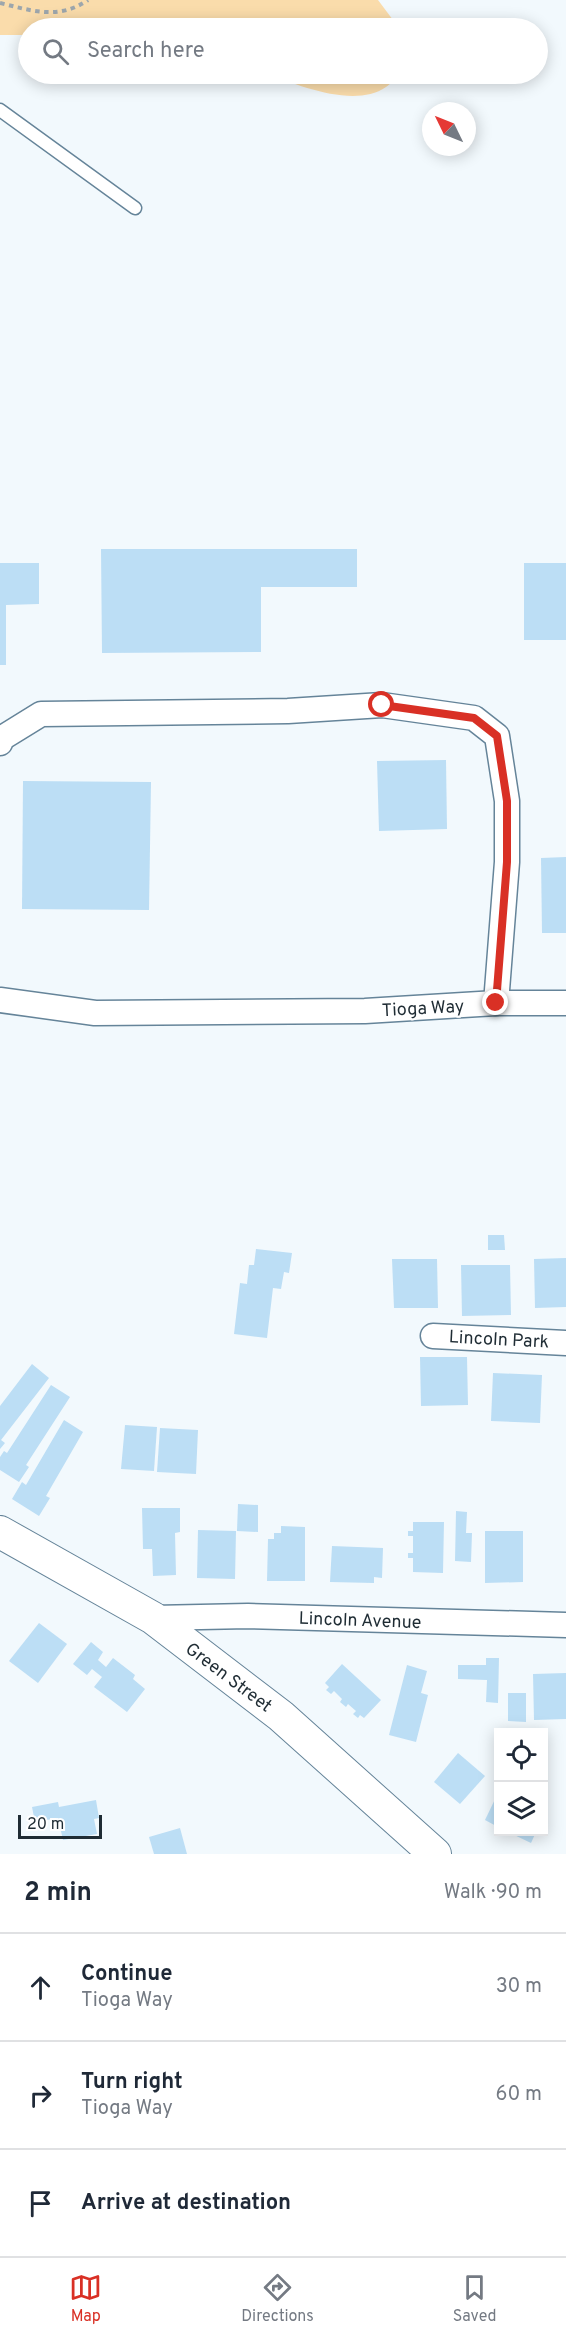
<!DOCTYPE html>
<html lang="en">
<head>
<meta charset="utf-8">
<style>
	body { margin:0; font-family:Overpass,sans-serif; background:#f2f2f3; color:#1f2937 }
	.controls { position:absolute; right:18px; bottom:18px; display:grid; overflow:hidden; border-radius:0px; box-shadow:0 3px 15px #0003 }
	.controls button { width:54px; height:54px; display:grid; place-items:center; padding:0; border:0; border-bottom:2px solid #e0e1e3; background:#fff; color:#1f2937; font:30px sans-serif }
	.compass { position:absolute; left:422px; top:102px; width:54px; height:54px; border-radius:50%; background:#fff; box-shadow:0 3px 15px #0003; rotate:313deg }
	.scale { position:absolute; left:18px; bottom:15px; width:84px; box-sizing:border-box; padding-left:6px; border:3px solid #1f2c34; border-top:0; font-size:16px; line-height:21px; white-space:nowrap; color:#1f2c34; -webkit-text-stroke:4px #fff; paint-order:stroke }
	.stop { position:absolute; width:18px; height:18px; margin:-14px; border:4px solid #d93025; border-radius:50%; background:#fff }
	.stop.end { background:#d93025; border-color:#fff; box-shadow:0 2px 6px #0008 }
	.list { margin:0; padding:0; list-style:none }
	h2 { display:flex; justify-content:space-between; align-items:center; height:78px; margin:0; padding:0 24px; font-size:26px }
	h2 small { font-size:20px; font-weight:400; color:#747a83 }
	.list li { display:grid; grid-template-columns:39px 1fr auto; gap:18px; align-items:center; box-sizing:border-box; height:108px; padding:0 24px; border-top:2px solid #e0e1e3 }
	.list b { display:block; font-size:22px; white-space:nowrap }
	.list p { margin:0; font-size:20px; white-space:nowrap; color:#747a83 }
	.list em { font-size:20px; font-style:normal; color:#747a83 }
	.icon { flex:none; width:33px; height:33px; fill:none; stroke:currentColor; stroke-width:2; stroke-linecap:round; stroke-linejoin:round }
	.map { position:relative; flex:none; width:566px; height:1854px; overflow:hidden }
	.search { position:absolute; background:#fff; box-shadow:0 3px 15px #0003; left:18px; right:18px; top:18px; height:66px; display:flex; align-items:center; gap:15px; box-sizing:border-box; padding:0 21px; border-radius:33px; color:#747a83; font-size:22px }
	.sheet { height:402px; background:#fff }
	nav { display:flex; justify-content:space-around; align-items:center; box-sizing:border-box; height:84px; border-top:2px solid #e0e1e3; background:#fff; font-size:16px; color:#747a83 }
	nav a { display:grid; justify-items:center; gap:3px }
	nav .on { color:#d93025 }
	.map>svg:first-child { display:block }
	.green { fill:#fadcab }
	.building { fill:#bcdef5 }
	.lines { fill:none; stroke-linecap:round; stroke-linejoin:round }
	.service-casing { stroke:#658499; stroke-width:15 }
	.minor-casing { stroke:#658499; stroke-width:27 }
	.tertiary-casing { stroke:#658499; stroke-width:34 }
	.path { stroke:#9da6ac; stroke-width:4; stroke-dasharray:4.5 4.5; stroke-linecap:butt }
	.service { stroke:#fff; stroke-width:12 }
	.minor { stroke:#fff; stroke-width:24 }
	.tertiary { stroke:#fff; stroke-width:32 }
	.route { stroke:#d93025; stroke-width:8 }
	.labels { text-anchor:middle; stroke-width:4.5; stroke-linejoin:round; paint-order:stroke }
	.street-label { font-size:18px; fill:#1f2c34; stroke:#fff }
</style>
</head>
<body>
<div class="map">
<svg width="566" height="1854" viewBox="0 0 566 1854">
	<rect width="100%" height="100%" fill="#f2f9fd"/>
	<g class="green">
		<polygon points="0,0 378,0 399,28 28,28 28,35 0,35"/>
		<path d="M266,74h133c-4,4 -8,10 -13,13 -32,22 -87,-2 -120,-13z"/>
	</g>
	<g class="building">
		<polygon points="101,549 357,549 357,587 261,587 261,652 102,653"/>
		<polygon points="0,563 39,563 39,604 6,605 6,665 0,665"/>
		<rect x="524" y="563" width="42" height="77"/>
		<polygon points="446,760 447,829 379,831 377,761"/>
		<polygon points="23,781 151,782 149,910 22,909"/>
		<polygon points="566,857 566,933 542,933 541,858"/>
		<polygon points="488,1235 504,1235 505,1250 488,1250"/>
		<polygon points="256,1249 292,1253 289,1273 284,1272 281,1289 273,1288 267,1338 234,1334 240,1283 247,1284 249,1265 254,1265"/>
		<polygon points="566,1258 566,1307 535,1308 534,1259"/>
		<polygon points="392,1259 437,1259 438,1308 394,1308"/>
		<polygon points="461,1265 510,1265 511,1315 462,1316"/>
		<polygon points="420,1357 467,1357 468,1405 421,1406"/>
		<polygon points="32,1364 49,1378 1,1440 5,1443 0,1449 0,1406"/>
		<polygon points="493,1373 542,1375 540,1423 491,1421"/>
		<polygon points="51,1385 70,1397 26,1465 29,1467 19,1482 0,1470 0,1457 4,1451 7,1453"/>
		<polygon points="64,1420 83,1432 46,1496 50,1498 39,1516 12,1499 22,1482 26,1485"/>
		<polygon points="125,1425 157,1427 154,1471 121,1469"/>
		<polygon points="160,1428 198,1430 196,1474 157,1472"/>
		<polygon points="238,1504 258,1505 258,1532 237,1531"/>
		<polygon points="142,1508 180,1508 180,1532 175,1533 176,1575 153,1576 152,1549 143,1549"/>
		<polygon points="456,1511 467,1512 466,1533 472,1533 471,1562 455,1561"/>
		<polygon points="413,1522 444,1522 443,1573 413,1572 413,1558 408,1558 408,1553 413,1553 413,1536 408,1536 408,1531 413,1531"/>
		<polygon points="281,1526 305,1527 305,1581 267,1581 268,1539 274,1539 274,1533 281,1533"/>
		<polygon points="198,1530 236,1531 235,1579 197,1578"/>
		<polygon points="485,1531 523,1531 523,1582 485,1583"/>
		<polygon points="332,1546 383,1548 382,1578 374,1577 374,1583 330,1582"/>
		<polygon points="39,1623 67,1644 38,1683 9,1661"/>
		<polygon points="91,1642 103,1652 98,1660 106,1667 113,1658 135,1675 133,1679 145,1689 127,1712 94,1687 102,1677 92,1669 87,1675 73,1664"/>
		<polygon points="486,1658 499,1658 498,1703 486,1702 487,1680 458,1679 458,1665 486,1665"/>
		<polygon points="342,1664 381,1700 364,1718 360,1715 358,1718 353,1714 356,1711 348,1704 346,1707 340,1702 342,1699 334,1691 331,1694 326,1690 329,1687 325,1683"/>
		<polygon points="407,1665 427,1671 421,1693 428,1695 416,1742 389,1735"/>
		<polygon points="566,1673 566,1719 534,1720 533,1674"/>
		<polygon points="508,1693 526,1693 526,1722 508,1721"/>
		<polygon points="458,1753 485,1776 460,1804 434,1782"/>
		<polygon points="498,1793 498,1827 485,1820"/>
		<polygon points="96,1800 99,1818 94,1819 97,1834 63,1840 58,1818 35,1822 32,1807 58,1802 59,1807"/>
		<polygon points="180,1828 187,1854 154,1854 149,1837"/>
		<polygon points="508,1832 536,1832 531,1843"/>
	</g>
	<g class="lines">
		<defs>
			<polyline id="service" points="0,110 135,208"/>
			<g id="minor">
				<polyline points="0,743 2,738 41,714 288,711 382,705 474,718 497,736 507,801 507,862 496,1003"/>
				<polyline points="0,1000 95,1013 365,1011 496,1003 566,1003"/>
				<polyline points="433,1336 566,1343"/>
				<polyline points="153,1618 248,1616 566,1625"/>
			</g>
			<polyline id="tertiary" points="0,1532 153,1618 281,1716 435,1854"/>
		</defs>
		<use href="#service" class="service-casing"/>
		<use href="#minor" class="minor-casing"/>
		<use href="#tertiary" class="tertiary-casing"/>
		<path class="path" d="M0,3c33,8 59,17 88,-3"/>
		<use href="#service" class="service"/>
		<use href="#minor" class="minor"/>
		<use href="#tertiary" class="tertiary"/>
	</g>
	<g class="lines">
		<polyline class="route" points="382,705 474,718 497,736 507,801 507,862 496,1003"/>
	</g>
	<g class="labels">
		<g class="street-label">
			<text transform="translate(423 1008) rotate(-3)" y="6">Tioga Way</text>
			<text transform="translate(499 1339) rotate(3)" y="6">Lincoln Park</text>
			<text transform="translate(360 1620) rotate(2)" y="6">Lincoln Avenue</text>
			<text transform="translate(229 1677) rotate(37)" y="6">Green Street</text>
		</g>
	</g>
</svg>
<div class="controls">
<button><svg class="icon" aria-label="locate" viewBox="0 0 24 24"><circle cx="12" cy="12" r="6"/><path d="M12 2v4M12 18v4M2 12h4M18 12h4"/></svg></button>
<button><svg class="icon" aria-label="layers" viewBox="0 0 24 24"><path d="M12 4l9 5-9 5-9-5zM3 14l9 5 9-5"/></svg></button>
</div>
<svg class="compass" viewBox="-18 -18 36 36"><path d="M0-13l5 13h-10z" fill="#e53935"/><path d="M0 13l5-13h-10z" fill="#747a83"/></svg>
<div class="scale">20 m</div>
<div class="stop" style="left:382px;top:705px"></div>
<div class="stop end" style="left:496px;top:1003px"></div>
<div class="search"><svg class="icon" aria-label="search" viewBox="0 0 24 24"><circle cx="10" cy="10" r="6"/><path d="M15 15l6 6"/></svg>Search here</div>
</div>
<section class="sheet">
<h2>2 min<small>Walk · 90 m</small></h2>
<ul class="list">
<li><svg class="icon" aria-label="ahead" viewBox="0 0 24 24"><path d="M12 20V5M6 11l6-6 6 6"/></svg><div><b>Continue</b><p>Tioga Way</p></div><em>30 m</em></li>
<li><svg class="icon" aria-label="right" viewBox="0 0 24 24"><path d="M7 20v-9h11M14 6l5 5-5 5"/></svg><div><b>Turn right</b><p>Tioga Way</p></div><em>60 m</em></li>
<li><svg class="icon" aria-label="arrive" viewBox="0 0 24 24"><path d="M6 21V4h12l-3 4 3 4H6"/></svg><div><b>Arrive at destination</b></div></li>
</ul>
</section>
<nav>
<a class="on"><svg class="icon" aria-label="map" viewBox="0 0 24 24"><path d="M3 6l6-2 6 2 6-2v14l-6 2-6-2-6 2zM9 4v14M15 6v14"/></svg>Map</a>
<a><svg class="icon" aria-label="directions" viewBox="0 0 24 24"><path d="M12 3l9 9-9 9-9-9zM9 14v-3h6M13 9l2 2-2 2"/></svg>Directions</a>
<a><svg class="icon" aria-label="saved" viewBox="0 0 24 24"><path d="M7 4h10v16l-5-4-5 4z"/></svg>Saved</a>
</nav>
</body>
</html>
